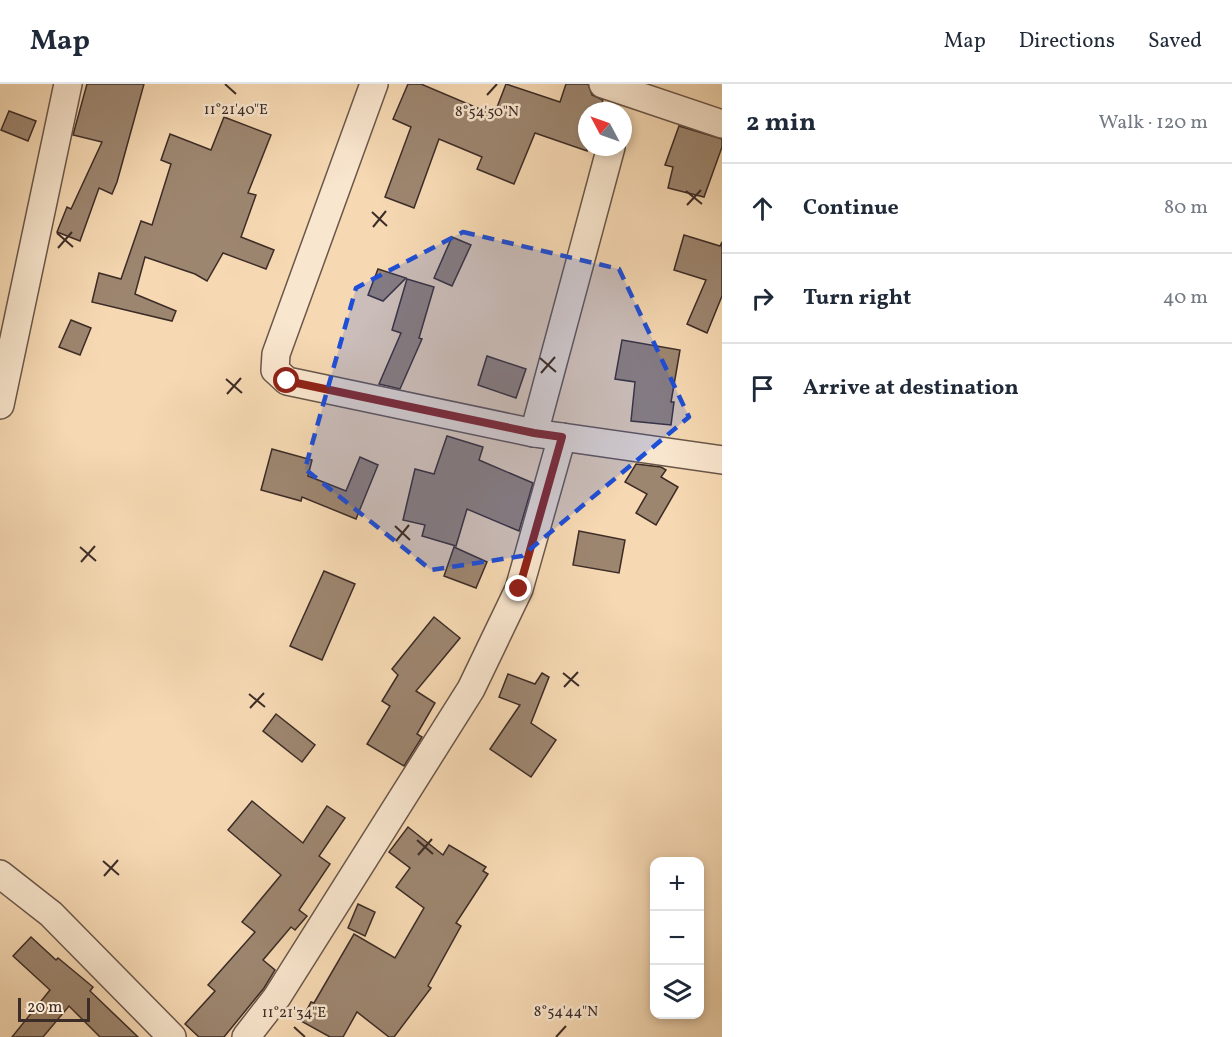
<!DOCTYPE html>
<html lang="en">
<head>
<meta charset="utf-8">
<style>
	body { margin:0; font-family:Vollkorn,serif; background:#f2f2f3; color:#1f2937 }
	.controls { position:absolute; right:18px; bottom:18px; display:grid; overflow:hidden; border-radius:12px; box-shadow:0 3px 9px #0003 }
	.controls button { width:54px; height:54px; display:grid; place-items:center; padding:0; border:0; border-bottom:2px solid #e0e1e3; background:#fff; color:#1f2937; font:30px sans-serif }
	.compass { position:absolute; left:578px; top:18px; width:54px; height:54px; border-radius:50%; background:#fff; box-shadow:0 3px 9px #0003; rotate:311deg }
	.scale { position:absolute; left:18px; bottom:15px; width:72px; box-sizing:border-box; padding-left:6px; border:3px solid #3c2c27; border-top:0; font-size:16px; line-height:21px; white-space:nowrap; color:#3c2c27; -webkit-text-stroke:4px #f9e6ce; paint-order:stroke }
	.stop { position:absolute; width:18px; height:18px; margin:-14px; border:4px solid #8f2418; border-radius:50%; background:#fff }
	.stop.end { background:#8f2418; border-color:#fff; box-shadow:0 2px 6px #0008 }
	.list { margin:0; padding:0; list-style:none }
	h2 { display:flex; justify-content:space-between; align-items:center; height:78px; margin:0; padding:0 24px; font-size:26px }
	h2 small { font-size:20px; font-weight:400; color:#747a83 }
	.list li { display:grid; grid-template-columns:39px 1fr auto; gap:18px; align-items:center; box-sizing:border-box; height:90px; padding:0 24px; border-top:2px solid #e0e1e3 }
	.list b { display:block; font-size:22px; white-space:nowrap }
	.list em { font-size:20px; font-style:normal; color:#747a83 }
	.icon { flex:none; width:33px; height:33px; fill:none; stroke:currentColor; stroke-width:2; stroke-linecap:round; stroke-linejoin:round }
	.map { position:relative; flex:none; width:722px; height:953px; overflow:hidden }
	header { display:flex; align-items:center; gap:36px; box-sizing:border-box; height:84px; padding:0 30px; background:#fff; border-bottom:2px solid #e0e1e3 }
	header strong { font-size:28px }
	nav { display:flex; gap:33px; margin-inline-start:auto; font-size:21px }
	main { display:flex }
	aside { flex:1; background:#fff }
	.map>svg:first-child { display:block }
	.building { fill:#9d8670; stroke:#3c2c27; stroke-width:1.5 }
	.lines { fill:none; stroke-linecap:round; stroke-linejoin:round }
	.street-casing { stroke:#6a574a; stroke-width:30 }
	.street { stroke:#f9e6ce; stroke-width:27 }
	.route { stroke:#8f2418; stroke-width:8 }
	.marked { fill:#1d4ed8; fill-opacity:0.2; stroke:#1d4ed8; stroke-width:4.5; stroke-dasharray:12 8; stroke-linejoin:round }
	.ticks { fill:none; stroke:#3c2c27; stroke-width:2 }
	.ticks-label { font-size:15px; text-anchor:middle; fill:#3c2c27; stroke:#f9e6ce; stroke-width:5; stroke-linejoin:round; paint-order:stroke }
</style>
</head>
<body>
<header>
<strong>Map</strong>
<nav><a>Map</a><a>Directions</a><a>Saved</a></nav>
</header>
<main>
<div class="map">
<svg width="722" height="953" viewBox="0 0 722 953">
	<rect width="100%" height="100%" fill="#f6d9b3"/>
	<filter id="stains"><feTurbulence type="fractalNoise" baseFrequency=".00333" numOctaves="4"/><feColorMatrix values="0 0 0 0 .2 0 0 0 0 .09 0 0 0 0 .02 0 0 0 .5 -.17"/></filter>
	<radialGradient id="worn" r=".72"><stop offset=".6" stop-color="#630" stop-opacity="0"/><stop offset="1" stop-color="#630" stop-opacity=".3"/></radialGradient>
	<g class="building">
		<polygon points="87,0 144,0 117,98 112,110 99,104 80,157 57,148 67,123 71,125 102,58 73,51"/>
		<polygon points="408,0 421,0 494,31 506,0 560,18 566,0 588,0 592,11 603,16 599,27 587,27 587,67 535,49 514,100 477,85 482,73 439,55 414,124 385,113 411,43 393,35"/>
		<polygon points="9,27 36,37 28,57 1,46"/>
		<polygon points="224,33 271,51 248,109 256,111 241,153 274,166 266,185 223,169 207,197 195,190 145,173 135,210 176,227 172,237 92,218 99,189 121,195 141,137 152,141 171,80 161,76 170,50 211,66"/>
		<polygon points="679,42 722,55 722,63 704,113 668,104 673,83 665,81"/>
		<polygon points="684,151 720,162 722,158 722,212 707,249 687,240 706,196 674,186"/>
		<polygon points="452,153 471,161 452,202 434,194"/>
		<polygon points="378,185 406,194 383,217 368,211"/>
		<polygon points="407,195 434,203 419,254 422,255 400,305 379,300 401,249 392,246"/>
		<polygon points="71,236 91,244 80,271 59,263"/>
		<polygon points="622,256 680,266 671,318 674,318 671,341 631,337 635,298 615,295"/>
		<polygon points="487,272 526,285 516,314 478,301"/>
		<polygon points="447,352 483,363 479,376 533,399 519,447 467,425 456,462 422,452 425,441 403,436 415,385 434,390"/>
		<polygon points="272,365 312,376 308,392 346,407 360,373 378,381 356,435 302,413 301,417 261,406"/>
		<polygon points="636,380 661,383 666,386 661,393 678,403 656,441 636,429 647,410 625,398"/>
		<polygon points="579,447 625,456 619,489 573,481"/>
		<polygon points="454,463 487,478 476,504 444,492"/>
		<polygon points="324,487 355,500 322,576 290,562"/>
		<polygon points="434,533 460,554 416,607 435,619 417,650 422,653 404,682 367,660 390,622 382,617 398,591 392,585"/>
		<polygon points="542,589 549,593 531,639 556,656 531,693 490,665 520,621 499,613 508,590 535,600"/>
		<polygon points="276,630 315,661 302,678 263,647"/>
		<polygon points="252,717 303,759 327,722 345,734 319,772 330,780 299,826 307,832 295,846 291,843 263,876 275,886 264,904 224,953 199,953 185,940 215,907 208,901 255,848 242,838 281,791 228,746"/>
		<polygon points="408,743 443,771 449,761 486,783 483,787 488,790 456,839 461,842 428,902 431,904 394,953 389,953 357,928 343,953 330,953 301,937 311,918 314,919 354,850 395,874 424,824 396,803 410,784 389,768"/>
		<polygon points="358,820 375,828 365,852 348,844"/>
		<polygon points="31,853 56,876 58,874 93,903 90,907 138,953 100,953 69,922 43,953 12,953 50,906 13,872"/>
	</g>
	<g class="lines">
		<defs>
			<g id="street">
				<polyline points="374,0 276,270 275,286 287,297 534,349 722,376"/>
				<polyline points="603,0 722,40"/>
				<polyline points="0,321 68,0"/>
				<polyline points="534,349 611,63"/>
				<polyline points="0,790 51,830 172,953"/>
				<polyline points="246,953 277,913 471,605 519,505 562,353"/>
			</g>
		</defs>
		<use href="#street" class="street-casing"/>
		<use href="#street" class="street"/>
	</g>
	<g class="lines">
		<polyline class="route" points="287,297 534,349 562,353 519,505"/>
	</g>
	<path class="marked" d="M463,148l156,37 70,148 -167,139 -91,14 -126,-101 51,-181z"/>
	<path class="ticks" d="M225,0l11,10M487,11l10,-11M686,107l16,13M687,121l14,-15M372,128l15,14M373,143l13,-16M57,149l16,14M58,164l14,-16M540,274l16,14M541,289l14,-16M226,295l16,14M227,310l14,-16M395,442l15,14M396,457l13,-16M80,463l16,14M81,478l14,-16M563,589l16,13M564,603l14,-15M249,610l16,13M250,624l14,-15M417,756l16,14M418,771l14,-16M103,777l16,14M104,792l14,-16M294,943l11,10M556,953l10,-11"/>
	<g class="ticks-label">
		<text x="236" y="30">11°21'40"E</text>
		<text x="487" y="32">8°54'50"N</text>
		<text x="566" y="932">8°54'44"N</text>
		<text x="294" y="933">11°21'34"E</text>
	</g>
	<rect width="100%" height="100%" filter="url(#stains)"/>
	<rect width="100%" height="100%" fill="url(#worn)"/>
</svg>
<div class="controls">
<button>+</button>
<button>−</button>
<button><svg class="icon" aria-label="layers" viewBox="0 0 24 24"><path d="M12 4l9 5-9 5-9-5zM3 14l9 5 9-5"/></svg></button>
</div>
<svg class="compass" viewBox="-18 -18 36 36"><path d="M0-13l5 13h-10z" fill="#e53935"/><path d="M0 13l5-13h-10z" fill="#747a83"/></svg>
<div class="scale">20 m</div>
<div class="stop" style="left:287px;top:297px"></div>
<div class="stop end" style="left:519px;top:505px"></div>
</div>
<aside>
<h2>2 min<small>Walk · 120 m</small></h2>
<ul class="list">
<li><svg class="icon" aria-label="ahead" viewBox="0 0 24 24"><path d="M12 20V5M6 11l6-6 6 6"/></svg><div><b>Continue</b></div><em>80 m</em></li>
<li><svg class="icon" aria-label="right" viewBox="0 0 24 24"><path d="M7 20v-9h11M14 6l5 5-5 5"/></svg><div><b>Turn right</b></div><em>40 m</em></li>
<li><svg class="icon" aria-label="arrive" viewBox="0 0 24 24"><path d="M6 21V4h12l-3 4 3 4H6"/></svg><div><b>Arrive at destination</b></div></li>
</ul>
</aside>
</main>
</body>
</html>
